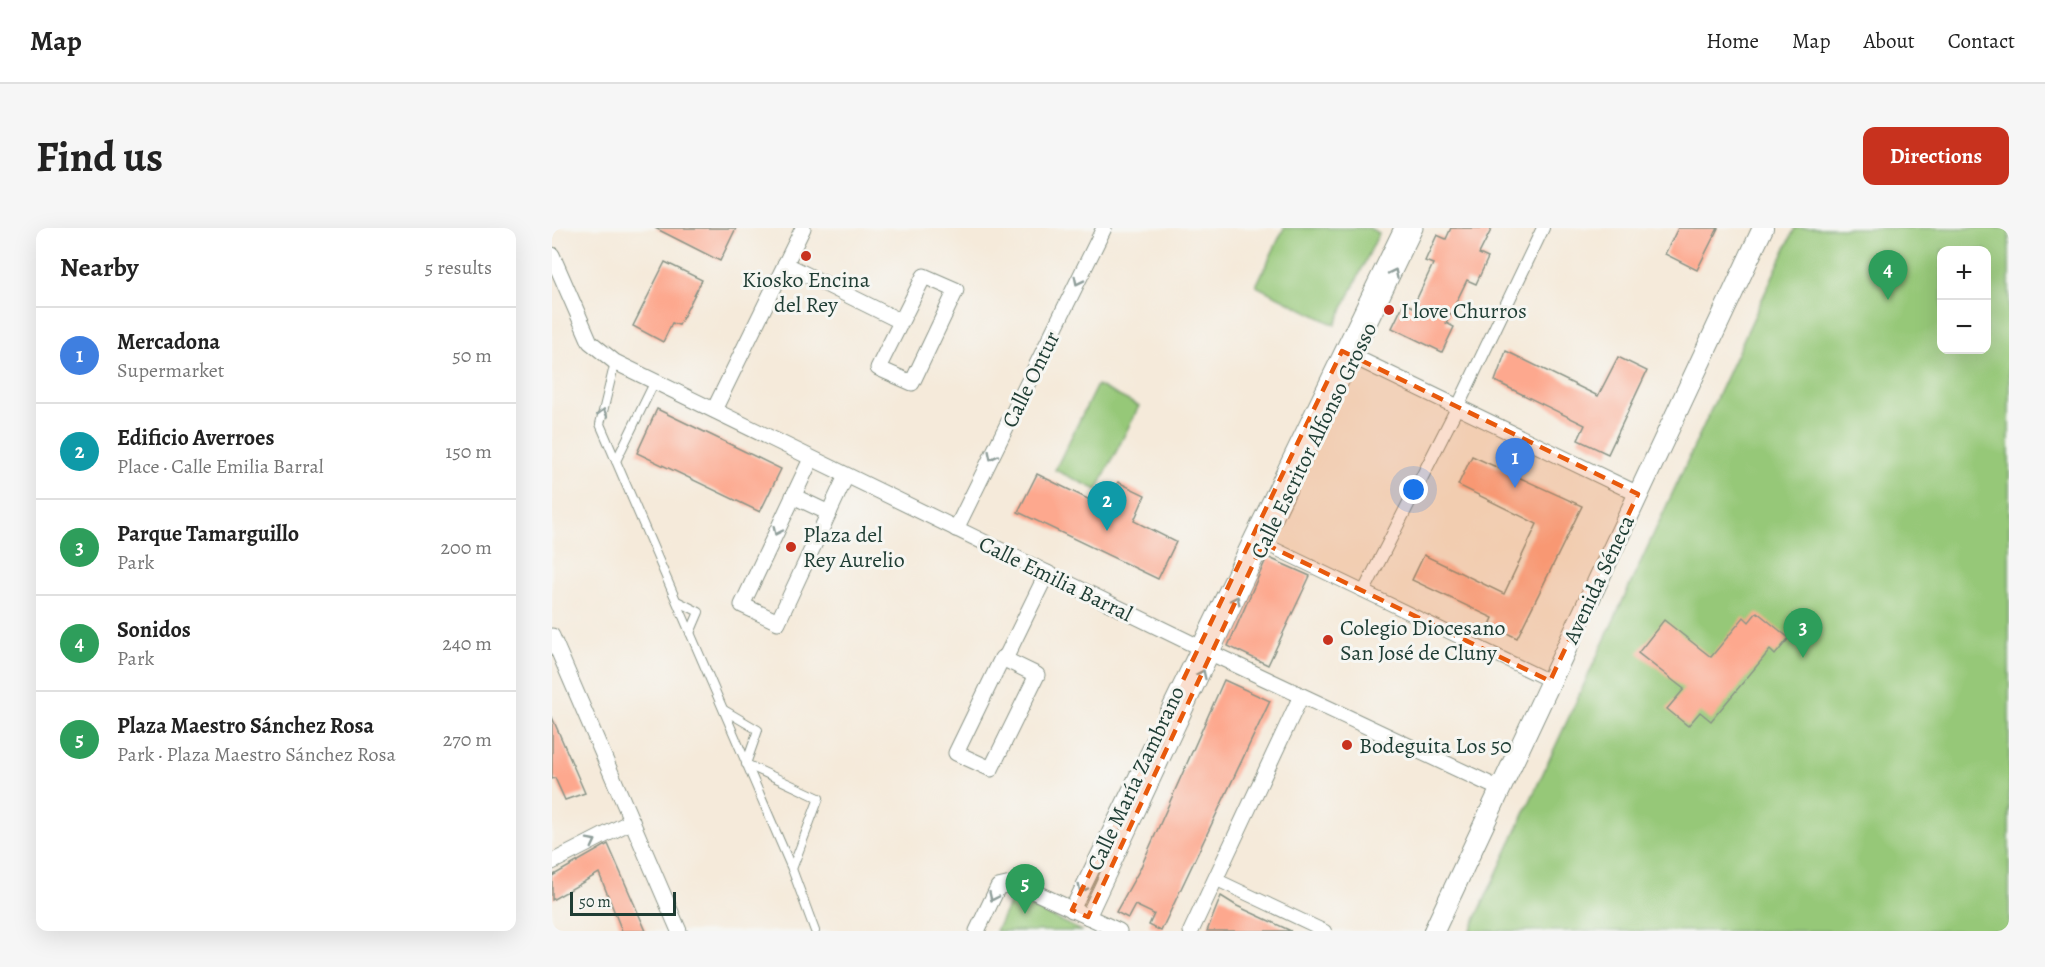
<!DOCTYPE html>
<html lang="en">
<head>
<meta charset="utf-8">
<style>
	body { margin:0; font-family:Alegreya,serif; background:#f6f6f6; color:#222 }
	.controls { position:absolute; right:18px; top:18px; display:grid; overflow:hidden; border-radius:12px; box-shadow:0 6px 24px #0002 }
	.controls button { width:54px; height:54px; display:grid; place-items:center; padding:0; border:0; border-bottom:2px solid #e0e0e0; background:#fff; color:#222; font:30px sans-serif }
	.scale { position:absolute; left:18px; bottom:15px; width:106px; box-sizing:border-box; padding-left:6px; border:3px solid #1f3d34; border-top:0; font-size:16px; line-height:21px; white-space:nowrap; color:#1f3d34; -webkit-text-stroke:4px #f6f6f2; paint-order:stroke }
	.you { position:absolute; left:862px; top:262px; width:21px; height:21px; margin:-15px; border:4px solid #fff; border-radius:50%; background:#1a73e8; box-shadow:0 0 0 9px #1a73e833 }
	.badge { display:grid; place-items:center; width:39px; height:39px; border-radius:50%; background:#c8321e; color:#fff; font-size:20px; font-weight:700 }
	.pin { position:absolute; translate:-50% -50px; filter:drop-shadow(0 2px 3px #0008) }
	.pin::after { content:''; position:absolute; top:32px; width:21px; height:18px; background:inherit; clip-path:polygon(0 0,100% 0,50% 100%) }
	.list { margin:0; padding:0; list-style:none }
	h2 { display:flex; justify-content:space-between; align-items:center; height:78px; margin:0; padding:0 24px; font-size:26px }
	h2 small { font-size:20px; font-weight:400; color:#767676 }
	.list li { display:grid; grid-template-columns:39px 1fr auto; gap:18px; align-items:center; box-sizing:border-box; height:96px; padding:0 24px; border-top:2px solid #e0e0e0 }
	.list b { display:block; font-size:22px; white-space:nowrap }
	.list p { margin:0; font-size:20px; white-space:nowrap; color:#767676 }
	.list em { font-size:20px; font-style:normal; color:#767676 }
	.map { position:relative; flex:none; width:1457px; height:703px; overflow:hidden; border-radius:12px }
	header { display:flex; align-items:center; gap:36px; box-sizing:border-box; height:84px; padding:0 30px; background:#fff; border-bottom:2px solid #e0e0e0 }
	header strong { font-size:28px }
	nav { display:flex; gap:33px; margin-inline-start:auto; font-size:21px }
	.intro { display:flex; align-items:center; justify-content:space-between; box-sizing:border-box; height:144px; padding:0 36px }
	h1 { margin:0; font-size:42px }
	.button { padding:15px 27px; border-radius:12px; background:#c8321e; color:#fff; font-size:21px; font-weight:700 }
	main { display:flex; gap:36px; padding:0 36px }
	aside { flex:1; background:#fff; border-radius:12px; box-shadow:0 6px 24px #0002 }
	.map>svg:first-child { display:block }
	.green { fill:#96c878; stroke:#5a8256; stroke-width:1.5; fill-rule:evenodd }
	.building { fill:#fda88e }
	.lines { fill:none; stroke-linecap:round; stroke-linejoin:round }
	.service-casing { stroke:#8a9487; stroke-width:10 }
	.pedestrian-casing { stroke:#8a9487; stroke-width:14 }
	.minor-casing { stroke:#8a9487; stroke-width:17 }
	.tertiary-casing { stroke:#8a9487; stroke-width:22 }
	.service { stroke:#fff; stroke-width:8 }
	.pedestrian { stroke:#fff; stroke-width:12 }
	.minor { stroke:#fff; stroke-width:15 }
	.tertiary { stroke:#fff; stroke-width:20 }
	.oneway { stroke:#8f9e9a }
	.marked { fill:#e8590c; fill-opacity:0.2; stroke:#e8590c; stroke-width:4.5; stroke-dasharray:12 8; stroke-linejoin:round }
	.poi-dot { fill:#c8321e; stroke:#f6f6f2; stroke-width:2 }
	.labels { text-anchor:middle; stroke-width:6; stroke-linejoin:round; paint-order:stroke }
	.poi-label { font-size:22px; fill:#1f3d34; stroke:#f6f6f2; text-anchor:start }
	.street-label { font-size:22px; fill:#1f3d34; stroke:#f6f6f2 }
</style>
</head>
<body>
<header>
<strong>Map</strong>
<nav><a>Home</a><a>Map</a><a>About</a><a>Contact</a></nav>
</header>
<div class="intro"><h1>Find us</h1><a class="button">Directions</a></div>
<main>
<aside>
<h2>Nearby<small>5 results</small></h2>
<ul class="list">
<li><span class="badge" style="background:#3f7fe0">1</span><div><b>Mercadona</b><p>Supermarket</p></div><em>50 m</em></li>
<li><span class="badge" style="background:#0f9aa8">2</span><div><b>Edificio Averroes</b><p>Place · Calle Emilia Barral</p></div><em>150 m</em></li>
<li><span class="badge" style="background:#2e9e5b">3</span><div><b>Parque Tamarguillo</b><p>Park</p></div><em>200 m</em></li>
<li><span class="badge" style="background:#2e9e5b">4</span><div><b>Sonidos</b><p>Park</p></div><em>240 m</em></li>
<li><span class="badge" style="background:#2e9e5b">5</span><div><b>Plaza Maestro Sánchez Rosa</b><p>Park · Plaza Maestro Sánchez Rosa</p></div><em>270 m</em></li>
</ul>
</aside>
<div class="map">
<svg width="1457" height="703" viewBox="0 0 1457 703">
	<rect width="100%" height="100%" fill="#f6f6f2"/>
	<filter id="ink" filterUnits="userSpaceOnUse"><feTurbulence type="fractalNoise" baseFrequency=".0167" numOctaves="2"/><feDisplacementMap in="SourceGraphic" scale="12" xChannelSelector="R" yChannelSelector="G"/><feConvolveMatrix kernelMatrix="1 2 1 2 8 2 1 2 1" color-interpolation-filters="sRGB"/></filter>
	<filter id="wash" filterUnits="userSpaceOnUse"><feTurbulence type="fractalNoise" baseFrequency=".008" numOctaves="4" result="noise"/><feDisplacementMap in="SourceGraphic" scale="24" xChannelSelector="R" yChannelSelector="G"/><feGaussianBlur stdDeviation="1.35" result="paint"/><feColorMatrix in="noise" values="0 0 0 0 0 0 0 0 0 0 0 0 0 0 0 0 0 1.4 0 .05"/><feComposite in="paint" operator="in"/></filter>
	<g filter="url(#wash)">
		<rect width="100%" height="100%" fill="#f5eada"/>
		<g class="green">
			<polygon points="732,0 817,0 827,5 783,97 704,58"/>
			<path d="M1243,0h214v703h-539zM1390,22h44v100h-44z"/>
			<polygon points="545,157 587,178 545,262 503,242"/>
			<polygon points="460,670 530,703 444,703"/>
		</g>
		<g id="blocks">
			<g class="building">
				<polygon points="103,0 184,0 168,33"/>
				<polygon points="899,0 940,0 927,26 936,30 924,56 915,52 894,95 902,99 890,124 840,100 852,75 861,79 881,36 873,33 885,7 894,11"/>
				<polygon points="1126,0 1166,0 1145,42 1113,26"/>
				<polygon points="113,34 150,52 127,97 120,95 111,114 81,98"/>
				<polygon points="954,123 1046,168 1066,129 1095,143 1056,226 1026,212 1033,197 943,153"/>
				<polygon points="105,181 229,241 208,284 85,225"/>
				<polygon points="920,228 1030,278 965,410 938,397 941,390 860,352 872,327 952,366 985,296 906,257"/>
				<polygon points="485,246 554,280 566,254 593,267 582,293 624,314 606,351 466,284"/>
				<polygon points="715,329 758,348 716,437 676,418"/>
				<polygon points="1205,384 1237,410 1223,427 1218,422 1159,493 1148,484 1136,498 1115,481 1132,461 1086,425 1112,392 1159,429 1192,389 1197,394"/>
				<polygon points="672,452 718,473 609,703 597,697 602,686 583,677 576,690 564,684 588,641"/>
				<polygon points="0,489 33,565 13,572 3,550 0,551"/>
				<polygon points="56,616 94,703 70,703 47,645 0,672 0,648"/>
				<polygon points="669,668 685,678 739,703 655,703"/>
			</g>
		</g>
	</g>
	<g filter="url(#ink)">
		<use href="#blocks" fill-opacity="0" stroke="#8a9487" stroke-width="1.5"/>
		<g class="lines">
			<defs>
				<g id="service">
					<polyline points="63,134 48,196 240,641 263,703"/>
					<polyline points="64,233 103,153"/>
					<polyline points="125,373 147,384 138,405"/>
					<polyline points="172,482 206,502 194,536 267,570 240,641"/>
				</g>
				<g id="pedestrian">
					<polyline points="711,315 998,453"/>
					<polyline points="812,363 906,178 991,0"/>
					<polyline points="663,651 773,703"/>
				</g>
				<g id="minor">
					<polyline points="0,27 38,114 63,134 659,425 948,561"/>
					<polyline points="233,36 348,93"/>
					<polygon points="372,48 404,62 360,155 326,140"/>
					<polyline points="794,125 1086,266"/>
					<polyline points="162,182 251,0"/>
					<polyline points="259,231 190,377 226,394 294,248"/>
					<polyline points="241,268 277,285"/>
					<polyline points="404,301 552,0"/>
					<polyline points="0,408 127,703"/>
					<polygon points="450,430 485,447 439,541 404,525"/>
					<polyline points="453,431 495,345"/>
					<polyline points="0,634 80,593"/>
					<polyline points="520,682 850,0"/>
					<polyline points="536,689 711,315 863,0"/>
					<polyline points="425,703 446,659 463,655 567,703"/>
					<polyline points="639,703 749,468"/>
				</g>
				<polyline id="tertiary" points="882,703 1211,0"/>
			</defs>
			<use href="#service" class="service-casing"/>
			<use href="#pedestrian" class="pedestrian-casing"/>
			<use href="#minor" class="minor-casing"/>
			<use href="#tertiary" class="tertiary-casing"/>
			<use href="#service" class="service"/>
			<use href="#pedestrian" class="pedestrian"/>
			<use href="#minor" class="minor"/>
			<use href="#tertiary" class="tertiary"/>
		</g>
		<defs><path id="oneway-chevron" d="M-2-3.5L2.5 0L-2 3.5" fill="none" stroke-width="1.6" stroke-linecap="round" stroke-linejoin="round" transform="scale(1.5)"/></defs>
		<g class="oneway">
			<use href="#oneway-chevron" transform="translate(842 45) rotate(-64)"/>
			<use href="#oneway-chevron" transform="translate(526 53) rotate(116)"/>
			<use href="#oneway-chevron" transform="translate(51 185) rotate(-76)"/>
			<use href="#oneway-chevron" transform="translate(440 228) rotate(116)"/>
			<use href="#oneway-chevron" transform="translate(225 303) rotate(115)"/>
			<use href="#oneway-chevron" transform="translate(684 372) rotate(-65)"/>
			<use href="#oneway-chevron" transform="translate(650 446) rotate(-65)"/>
			<use href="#oneway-chevron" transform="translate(40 614) rotate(-27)"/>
			<use href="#oneway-chevron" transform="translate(530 661) rotate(115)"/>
			<use href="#oneway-chevron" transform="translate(441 669) rotate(115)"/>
		</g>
	</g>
	<path class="marked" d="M790,123l296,143 -88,187 -287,-138 -175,374 -16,-7z"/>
	<g class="poi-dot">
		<circle cx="254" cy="28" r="6"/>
		<circle cx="837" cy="82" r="6"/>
		<circle cx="239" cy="319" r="6"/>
		<circle cx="776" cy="412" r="6"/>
		<circle cx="795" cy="517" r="6"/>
	</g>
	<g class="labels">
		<g class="poi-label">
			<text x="254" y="59" text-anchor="middle">Kiosko Encina<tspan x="254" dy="25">del Rey</tspan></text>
			<text x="849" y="90">I love Churros</text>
			<text x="251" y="314">Plaza del<tspan x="251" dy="25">Rey Aurelio</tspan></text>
			<text x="788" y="407">Colegio Diocesano<tspan x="788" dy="25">San José de Cluny</tspan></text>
			<text x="807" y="525">Bodeguita Los 50</text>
		</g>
		<g class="street-label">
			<text transform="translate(478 151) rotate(-64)" y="8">Calle Ontur</text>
			<text transform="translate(761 212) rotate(-64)" y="8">Calle Escritor Alfonso Grosso</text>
			<text transform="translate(504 350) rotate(26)" y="8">Calle Emilia Barral</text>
			<text transform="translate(1046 351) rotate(-65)" y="8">Avenida Séneca</text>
			<text transform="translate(583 550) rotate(-65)" y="8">Calle María Zambrano</text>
		</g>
	</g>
</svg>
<div class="controls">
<button>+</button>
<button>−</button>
</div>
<div class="scale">50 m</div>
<div class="you"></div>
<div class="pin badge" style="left:963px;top:260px;background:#3f7fe0">1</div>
<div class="pin badge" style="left:555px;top:303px;background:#0f9aa8">2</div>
<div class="pin badge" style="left:1251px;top:430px;background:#2e9e5b">3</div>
<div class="pin badge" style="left:1336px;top:72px;background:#2e9e5b">4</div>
<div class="pin badge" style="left:473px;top:686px;background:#2e9e5b">5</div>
</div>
</main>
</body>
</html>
